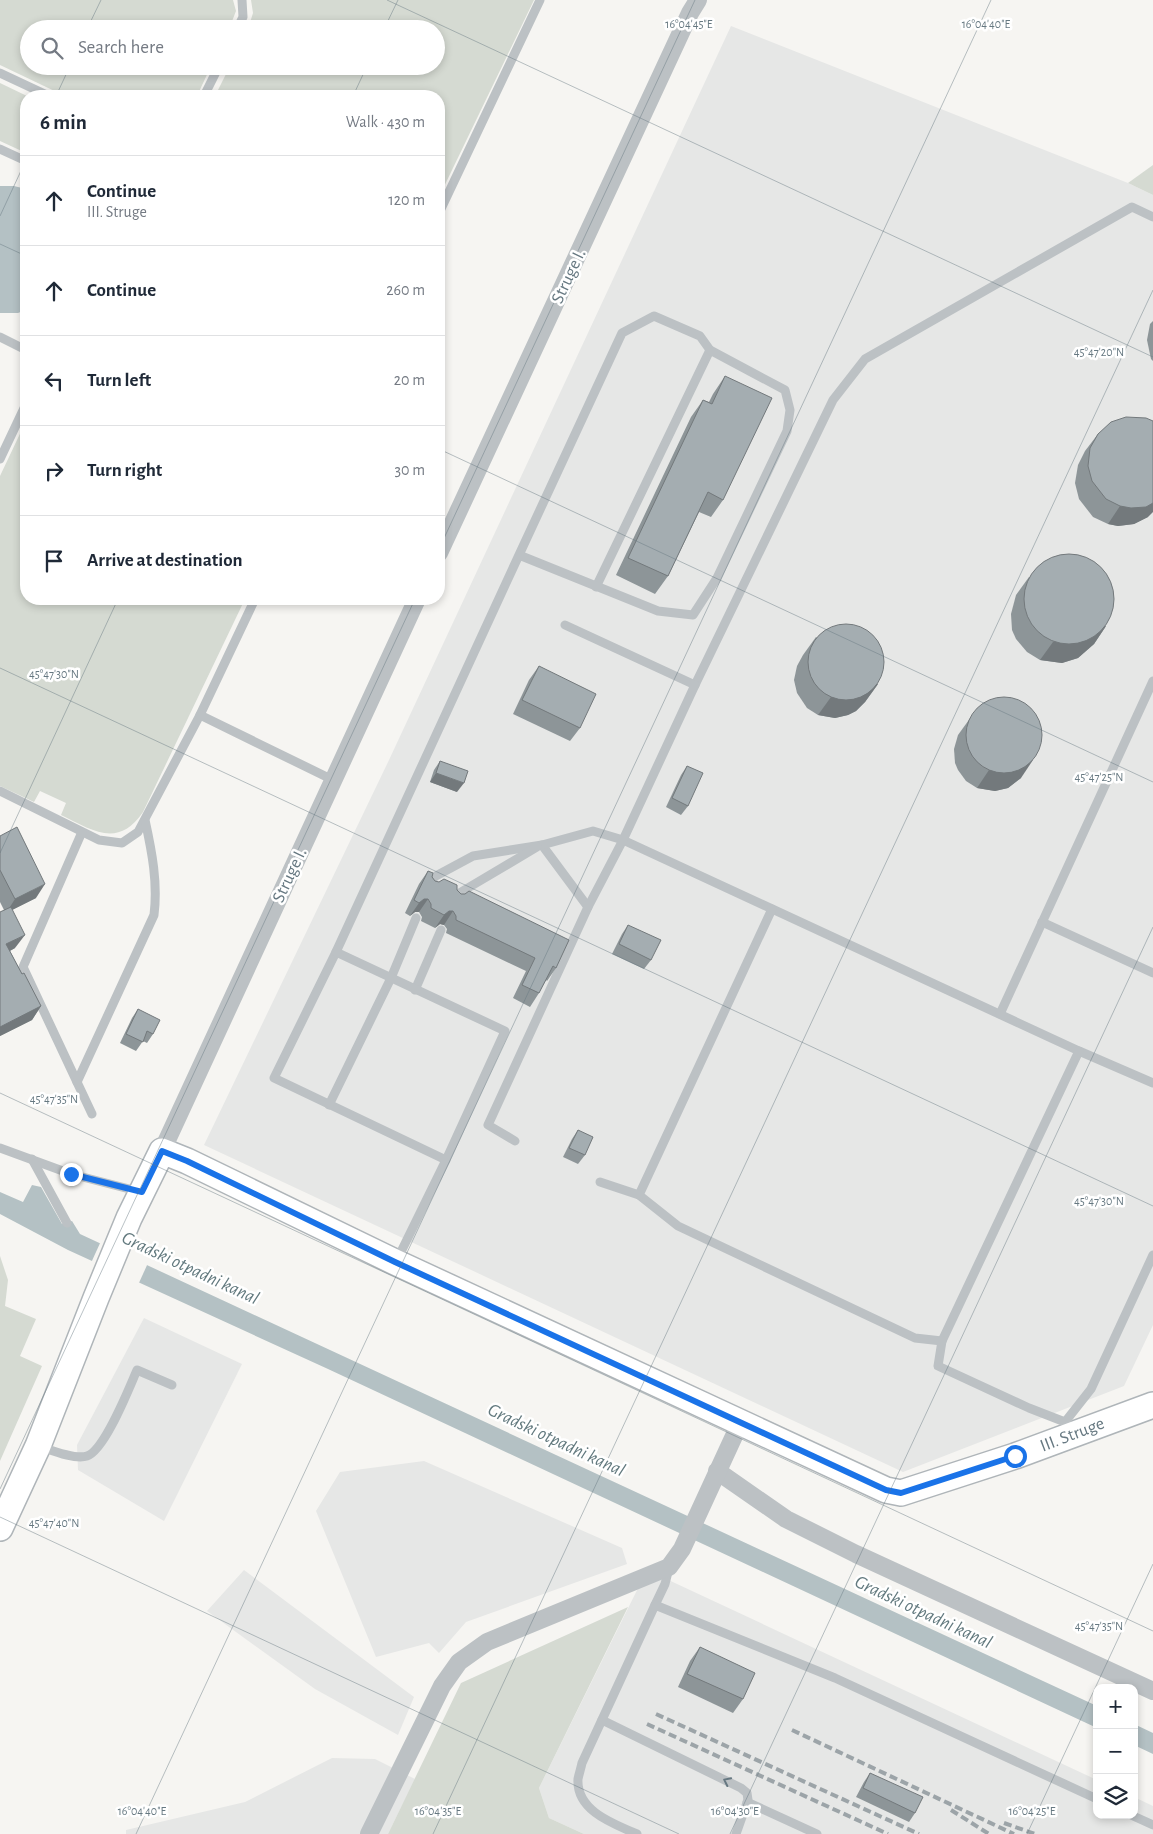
<!DOCTYPE html>
<html lang="en">
<head>
<meta charset="utf-8">
<style>
	body { margin:0; font-family:"Alegreya Sans",sans-serif; background:#f6f6f7; color:#1f2937 }
	.controls { position:absolute; right:15px; bottom:15px; display:grid; overflow:hidden; border-radius:10px; box-shadow:0 2px 8px #0003 }
	.controls button { width:45px; height:45px; display:grid; place-items:center; padding:0; border:0; border-bottom:1px solid #e0e1e3; background:#fff; color:#1f2937; font:25px sans-serif }
	.stop { position:absolute; width:15px; height:15px; margin:-11px; border:4px solid #1a73e8; border-radius:50%; background:#fff }
	.stop.end { background:#1a73e8; border-color:#fff; box-shadow:0 1px 5px #0008 }
	.list { margin:0; padding:0; list-style:none }
	h2 { display:flex; justify-content:space-between; align-items:center; height:65px; margin:0; padding:0 20px; font-size:21px }
	h2 small { font-size:16px; font-weight:400; color:#747a83 }
	.list li { display:grid; grid-template-columns:32px 1fr auto; gap:15px; align-items:center; box-sizing:border-box; height:90px; padding:0 20px; border-top:1px solid #e0e1e3 }
	.list b { display:block; font-size:19px; white-space:nowrap }
	.list p { margin:0; font-size:16px; white-space:nowrap; color:#747a83 }
	.list em { font-size:16px; font-style:normal; color:#747a83 }
	.icon { flex:none; width:28px; height:28px; fill:none; stroke:currentColor; stroke-width:2; stroke-linecap:round; stroke-linejoin:round }
	.map { position:relative; flex:none; width:1153px; height:1834px; overflow:hidden }
	.search { position:absolute; background:#fff; box-shadow:0 2px 8px #0003; left:20px; top:20px; width:425px; height:55px; display:flex; align-items:center; gap:12px; box-sizing:border-box; padding:0 18px; border-radius:28px; color:#747a83; font-size:19px }
	.panel { position:absolute; background:#fff; box-shadow:0 2px 8px #0003; left:20px; top:90px; width:425px; height:515px; border-radius:20px }
	.map>svg:first-child { display:block }
	.built { fill:#e6e7e6 }
	.green { fill:#d5dad2 }
	.water { fill:#b4c1c4 }
	.pier { fill:#f6f5f2 }
	.lines { fill:none; stroke-linecap:round; stroke-linejoin:round }
	.secondary-casing { stroke:#afb5b9; stroke-width:28 }
	.lane { stroke:#bcc1c4; stroke-width:9 }
	.street { stroke:#bcc1c4; stroke-width:18 }
	.secondary { stroke:#fff; stroke-width:25 }
	.rail { stroke:#9ca4a8; stroke-width:4; stroke-dasharray:8 4; stroke-linecap:butt }
	.wall { fill:#8d9598 }
	.shaded-wall { fill:#73797c }
	.building { fill:#a4adb1; stroke:#73797c }
	.oneway { stroke:#667881 }
	.route { stroke:#1a73e8; stroke-width:6 }
	.ticks { fill:none; stroke:#667881; stroke-width:1; stroke-opacity:0.45 }
	.labels { text-anchor:middle; stroke-width:5; stroke-linejoin:round; paint-order:stroke }
	.street-label { font-size:18px; fill:#667881; stroke:#fff }
	.water-label { font-size:19px; font-style:italic; fill:#62797e; stroke:#fff }
	.ticks-label { font-size:12px; text-anchor:middle; fill:#667881; stroke:#fff; stroke-width:5; stroke-linejoin:round; paint-order:stroke }
</style>
</head>
<body>
<div class="map">
<svg width="1153" height="1834" viewBox="0 0 1153 1834">
	<rect width="100%" height="100%" fill="#f6f5f2"/>
	<g class="built">
		<polygon points="731,26 1128,183 1153,195 1153,1325 1124,1386 903,1472 204,1145 389,760"/>
		<polygon points="144,1318 242,1364 164,1521 78,1470 77,1445"/>
		<polygon points="424,1461 622,1548 627,1564 466,1622 439,1653 429,1643 376,1657 316,1511 340,1472"/>
		<polygon points="244,1570 414,1697 398,1735 315,1689 207,1611"/>
		<polygon points="647,1570 1097,1780 1097,1815 1134,1815 1134,1797 1153,1806 1153,1834 584,1834 549,1818 539,1788"/>
		<polygon points="332,1758 375,1759 415,1779 388,1834 126,1834 126,1830 245,1802"/>
	</g>
	<g class="green">
		<polygon points="0,0 233,0 236,11 229,29 29,29 29,66 211,66 197,96 65,96 0,65"/>
		<polygon points="251,0 534,0 439,197 439,96 215,96 230,66 436,66 436,29 248,29 253,13"/>
		<polygon points="0,83 27,96 26,153 0,141"/>
		<polygon points="1153,165 1153,195 1128,183"/>
		<path d="M26,421v178h219l-102,213c-25,37 -51,18 -82,3l5,-12 -26,-12 -6,11 -34,-16v-310z"/>
		<polygon points="0,1256 8,1280 5,1306 36,1319 20,1356 42,1366 0,1461"/>
		<polygon points="628,1607 539,1788 549,1818 584,1834 388,1834 461,1683"/>
	</g>
	<g class="water">
		<polygon points="0,186 14,186 26,189 26,310 18,313 0,313"/>
		<polygon points="32,1185 41,1187 62,1224 72,1221 80,1234 1097,1706 1097,1728 328,1369 68,1250 0,1214 0,1192 23,1202"/>
		<polygon points="1134,1724 1153,1733 1153,1754 1134,1745"/>
	</g>
	<polygon class="pier" points="101,1241 148,1263 138,1285 91,1263"/>
	<g class="lines">
		<defs>
			<polyline id="secondary" points="0,1528 38,1446 96,1298 129,1218 162,1151 187,1161 395,1262 886,1490 901,1493 1015,1456 1153,1405"/>
		</defs>
		<use href="#secondary" class="secondary-casing"/>
		<g class="lane">
			<polyline points="237,29 243,17 242,0"/>
			<polyline points="0,73 49,96"/>
			<polyline points="204,96 219,66"/>
			<polyline points="0,149 26,161"/>
			<polyline points="439,213 540,0"/>
			<polyline points="0,337 26,350"/>
			<polyline points="0,459 26,404"/>
			<polyline points="596,587 710,350"/>
			<polyline points="695,685 833,400 865,359 1132,207 1153,217"/>
			<polyline points="200,715 255,599"/>
			<polyline points="0,791 99,840 122,843 138,832 200,715 333,780"/>
			<polyline points="82,832 23,967 92,1114"/>
			<polyline points="542,845 588,907"/>
			<polyline points="429,889 434,877 473,856 542,845 593,831 623,840 1079,1051 1153,1083"/>
			<polyline points="454,901 456,895 537,847"/>
			<polyline points="772,909 639,1195 678,1226 915,1338 942,1341 1079,1051"/>
			<polyline points="1042,922 1153,973"/>
			<polyline points="336,952 274,1078 446,1160"/>
			<polyline points="415,990 441,930"/>
			<polyline points="1000,1014 1153,681"/>
			<path d="M77,1082l77,-167c4,-32 -2,-63 -9,-95"/>
			<polyline points="329,1105 391,978 416,918"/>
			<polyline points="515,1141 488,1125 588,907 623,840 695,685 565,625"/>
			<polyline points="0,1148 71,1174 141,1192"/>
			<polyline points="32,1159 67,1223"/>
			<polyline points="600,1182 639,1195"/>
			<polyline points="397,1260 446,1160 505,1031 336,952 519,555 658,611 693,615 717,578 787,431 790,410 785,390 710,350 700,336 654,316 622,333 519,555"/>
			<polyline points="942,1341 938,1366 1029,1408 1065,1422 1091,1389 1153,1255"/>
			<path d="M39,1446c12,4 36,14 48,10 18,-6 42,-68 50,-86l35,15"/>
			<polyline points="655,1605 665,1584 669,1568"/>
			<polyline points="602,1720 741,1788 747,1793 748,1800 736,1834"/>
			<polyline points="747,1802 817,1834"/>
			<polyline points="1131,1815 1153,1825"/>
			<path d="M637,1834c-23,-10 -61,-23 -59,-55 1,-5 3,-11 4,-16l73,-158 180,73 262,121"/>
		</g>
		<g class="street">
			<polyline points="439,553 690,13 698,0"/>
			<polyline points="162,1151 417,599"/>
			<polyline points="717,1471 786,1519 856,1554 1153,1691"/>
			<polyline points="369,1834 442,1686 459,1662 487,1642 669,1567 682,1549 740,1423"/>
		</g>
		<use href="#secondary" class="secondary"/>
		<g class="rail">
			<polyline points="656,1714 919,1834"/>
			<polyline points="647,1724 888,1834"/>
			<polyline points="792,1730 1014,1834"/>
			<polyline points="951,1810 989,1834"/>
			<polyline points="1004,1823 1035,1834"/>
		</g>
	</g>
	<g class="wall">
		<polygon points="1153,321 1153,361 1151,359 1147,340 1150,324"/>
		<polygon points="725,376 723,500 711,517 699,512 668,576 655,594 616,575 691,417 703,400 709,402 713,394"/>
		<polygon points="1098,434 1148,517 1134,524 1118,526 1108,524 1093,517 1079,499 1075,483 1078,465 1085,451"/>
		<polygon points="1029,577 1106,626 1094,644 1078,658 1062,663 1040,660 1027,652 1016,639 1012,630 1011,614 1016,595"/>
		<polygon points="816,637 878,684 865,702 856,711 848,715 835,718 818,715 807,708 797,693 794,680 797,666 803,655"/>
		<polygon points="539,666 580,728 570,741 513,714 529,680"/>
		<polygon points="971,717 1021,778 1008,788 995,791 977,788 966,781 958,770 955,763 954,749 958,735"/>
		<polygon points="440,761 457,792 430,782 434,770"/>
		<polygon points="687,766 688,806 681,815 666,807 681,775"/>
		<polygon points="0,836 36,898 12,910 15,948 10,951 22,974 41,1006 32,1020 0,1036 4,910 0,902"/>
		<polygon points="428,871 435,881 457,890 461,894 556,968 547,981 546,980 539,993 530,1007 513,998 526,971 446,933 447,929 444,925 440,924 435,928 421,921 422,917 419,912 415,912 410,916 405,913 419,884"/>
		<polygon points="628,925 651,960 644,969 612,954 622,934"/>
		<polygon points="138,1009 153,1034 147,1043 143,1041 136,1051 120,1043 132,1018"/>
		<polygon points="578,1130 585,1155 578,1164 563,1157 572,1139"/>
		<polygon points="700,1647 743,1699 733,1713 678,1687 690,1661"/>
		<polygon points="870,1773 915,1813 909,1822 856,1797 864,1782"/>
	</g>
	<g class="shaded-wall">
		<polygon points="1153,503 1153,512 1148,517 1134,524 1118,526 1108,524 1120,506"/>
		<polygon points="1106,626 1094,644 1078,658 1062,663 1040,660 1053,642"/>
		<polygon points="878,684 865,702 856,711 848,715 835,718 818,715 831,697"/>
		<polygon points="1033,760 1021,778 1008,788 995,791 977,788 989,770"/>
		<polygon points="436,773 464,783 457,792 430,782"/>
		<polygon points="45,884 36,898 6,913 15,899"/>
		<polygon points="424,899 428,899 419,912 415,912 410,916 419,903"/>
		<polygon points="449,911 453,911 444,925 440,924 435,928 444,915"/>
		<polygon points="25,935 15,948 0,956 6,944"/>
		<polygon points="41,1006 32,1020 0,1036 0,1027"/>
	</g>
	<g class="building">
		<polygon points="725,376 772,398 723,500 708,492 668,576 628,558 703,400 712,404"/>
		<polygon points="1126,417 1146,418 1153,421 1153,503 1146,507 1131,508 1120,506 1106,499 1092,481 1088,466 1090,448 1098,434 1111,422"/>
		<circle cx="1069" cy="599" r="45"/>
		<circle cx="846" cy="662" r="38"/>
		<polygon points="539,666 596,694 580,728 522,700"/>
		<circle cx="1004" cy="735" r="38"/>
		<polygon points="440,761 468,771 464,783 436,773"/>
		<polygon points="687,766 703,773 688,806 672,798"/>
		<polygon points="17,827 45,884 15,899 0,870 0,836"/>
		<polygon points="428,871 433,873 432,877 435,881 439,882 444,879 457,885 457,890 461,894 465,894 469,891 569,940 556,968 553,966 539,993 522,985 535,958 456,920 456,916 453,911 449,911 444,915 431,908 431,904 428,899 424,899 419,903 414,900"/>
		<polygon points="11,907 25,935 6,944 22,974 24,973 41,1006 0,1027 0,912"/>
		<polygon points="628,925 661,940 651,960 619,944"/>
		<polygon points="138,1009 160,1020 153,1034 147,1031 143,1042 126,1034"/>
		<polygon points="578,1130 593,1137 585,1155 569,1148"/>
		<polygon points="700,1647 755,1673 743,1699 687,1674"/>
		<polygon points="870,1773 923,1797 915,1813 863,1788"/>
	</g>
	<defs><path id="oneway-chevron" d="M-2-3.5L2.5 0L-2 3.5" fill="none" stroke-width="1.6" stroke-linecap="round" stroke-linejoin="round" transform="scale(1.25)"/></defs>
	<use class="oneway" href="#oneway-chevron" transform="translate(727 1781) rotate(-154)"/>
	<g class="lines">
		<polyline class="route" points="71,1174 142,1192 162,1151 187,1161 395,1262 886,1490 901,1493 1015,1456"/>
	</g>
	<path class="ticks" d="M387,0l766,357M87,29l14,-29M384,29l14,-29M56,96l14,-30M353,96l14,-30M0,216l26,-56M0,244l26,12M439,449l714,333M439,549l256,-549M0,668l1153,538M0,853l118,-254M0,1093l1153,538M0,1489l415,-890M0,1517l679,317M136,1834l855,-1834M433,1834l720,-1544M730,1834l423,-907M1027,1834l126,-270"/>
	<g class="labels">
		<g class="street-label">
			<text transform="translate(568 276) rotate(-65)" y="6">Struge I.</text>
			<text transform="translate(289 875) rotate(-65)" y="6">Struge I.</text>
			<text transform="translate(1072 1434) rotate(-21)" y="6">III. Struge</text>
		</g>
		<g class="water-label">
			<text transform="translate(191 1267) rotate(25)" y="7">Gradski otpadni kanal</text>
			<text transform="translate(557 1439) rotate(25)" y="7">Gradski otpadni kanal</text>
			<text transform="translate(924 1611) rotate(25)" y="7">Gradski otpadni kanal</text>
		</g>
	</g>
	<g class="ticks-label">
		<text x="689" y="28">16°04'45"E</text>
		<text x="986" y="28">16°04'40"E</text>
		<text x="1099" y="356">45°47'20"N</text>
		<text x="54" y="678">45°47'30"N</text>
		<text x="1099" y="781">45°47'25"N</text>
		<text x="54" y="1103">45°47'35"N</text>
		<text x="1099" y="1205">45°47'30"N</text>
		<text x="54" y="1527">45°47'40"N</text>
		<text x="1099" y="1630">45°47'35"N</text>
		<text x="142" y="1815">16°04'40"E</text>
		<text x="438" y="1815">16°04'35"E</text>
		<text x="735" y="1815">16°04'30"E</text>
		<text x="1032" y="1815">16°04'25"E</text>
	</g>
</svg>
<div class="controls">
<button>+</button>
<button>−</button>
<button><svg class="icon" aria-label="layers" viewBox="0 0 24 24"><path d="M12 4l9 5-9 5-9-5zM3 14l9 5 9-5"/></svg></button>
</div>
<div class="stop" style="left:1015px;top:1456px"></div>
<div class="stop end" style="left:71px;top:1174px"></div>
<div class="search"><svg class="icon" aria-label="search" viewBox="0 0 24 24"><circle cx="10" cy="10" r="6"/><path d="M15 15l6 6"/></svg>Search here</div>
<section class="panel">
<h2>6 min<small>Walk · 430 m</small></h2>
<ul class="list">
<li><svg class="icon" aria-label="ahead" viewBox="0 0 24 24"><path d="M12 20V5M6 11l6-6 6 6"/></svg><div><b>Continue</b><p>III. Struge</p></div><em>120 m</em></li>
<li><svg class="icon" aria-label="ahead" viewBox="0 0 24 24"><path d="M12 20V5M6 11l6-6 6 6"/></svg><div><b>Continue</b></div><em>260 m</em></li>
<li><svg class="icon" aria-label="left" viewBox="0 0 24 24"><path d="M17 20v-9H6M10 6l-5 5 5 5"/></svg><div><b>Turn left</b></div><em>20 m</em></li>
<li><svg class="icon" aria-label="right" viewBox="0 0 24 24"><path d="M7 20v-9h11M14 6l5 5-5 5"/></svg><div><b>Turn right</b></div><em>30 m</em></li>
<li><svg class="icon" aria-label="arrive" viewBox="0 0 24 24"><path d="M6 21V4h12l-3 4 3 4H6"/></svg><div><b>Arrive at destination</b></div></li>
</ul>
</section>
</div>
</body>
</html>
